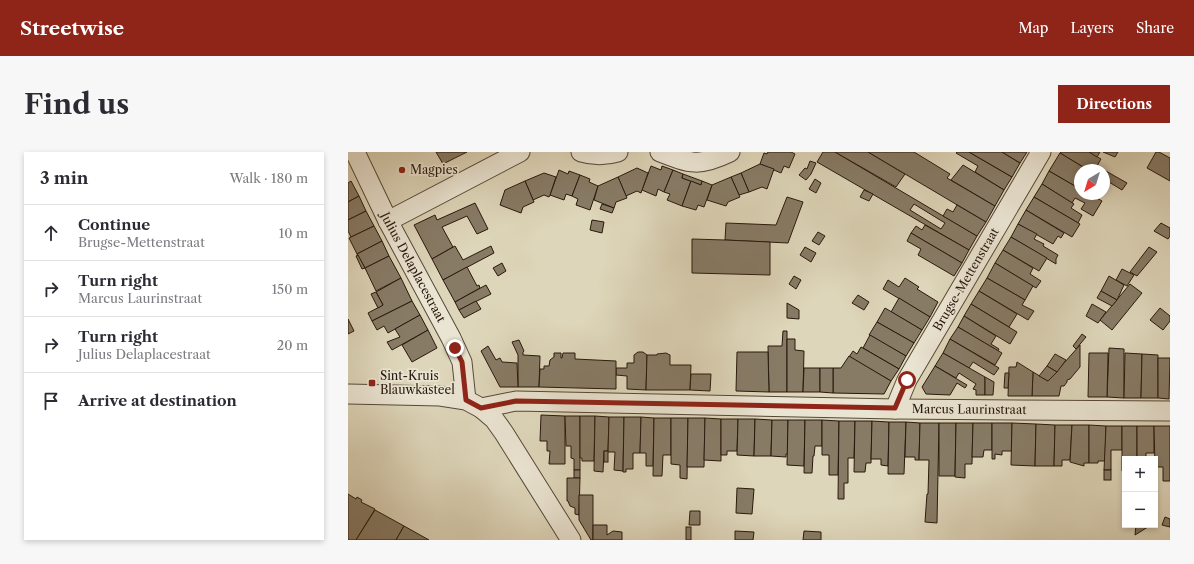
<!DOCTYPE html>
<html lang="en">
<head>
<meta charset="utf-8">
<style>
	body { margin:0; font-family:"Libre Caslon Text",serif; background:#f7f7f7; color:#2b2b33 }
	.controls { position:absolute; right:12px; bottom:12px; display:grid; overflow:hidden; border-radius:0px; box-shadow:0 2px 6px #0003 }
	.controls button { width:36px; height:36px; display:grid; place-items:center; padding:0; border:0; border-bottom:1px solid #e1e1e2; background:#fff; color:#2b2b33; font:20px sans-serif }
	.compass { position:absolute; left:726px; top:12px; width:36px; height:36px; border-radius:50%; background:#fff; box-shadow:0 2px 6px #0003; rotate:218deg }
	.stop { position:absolute; width:12px; height:12px; margin:-9px; border:3px solid #8f2418; border-radius:50%; background:#fff }
	.stop.end { background:#8f2418; border-color:#fff; box-shadow:0 1px 4px #0008 }
	.list { margin:0; padding:0; list-style:none }
	h2 { display:flex; justify-content:space-between; align-items:center; height:52px; margin:0; padding:0 16px; font-size:17px }
	h2 small { font-size:13px; font-weight:400; color:#7c7c81 }
	.list li { display:grid; grid-template-columns:26px 1fr auto; gap:12px; align-items:center; box-sizing:border-box; height:56px; padding:0 16px; border-top:1px solid #e1e1e2 }
	.list b { display:block; font-size:15px; white-space:nowrap }
	.list p { margin:0; font-size:13px; white-space:nowrap; color:#7c7c81 }
	.list em { font-size:13px; font-style:normal; color:#7c7c81 }
	.icon { flex:none; width:22px; height:22px; fill:none; stroke:currentColor; stroke-width:2; stroke-linecap:round; stroke-linejoin:round }
	.map { position:relative; flex:none; width:822px; height:388px; overflow:hidden; border-radius:0px }
	header { display:flex; align-items:center; gap:24px; box-sizing:border-box; height:56px; padding:0 20px; background:#8f2418; color:#fff }
	header strong { font-size:19px }
	nav { display:flex; gap:22px; margin-inline-start:auto; font-size:14px }
	.intro { display:flex; align-items:center; justify-content:space-between; box-sizing:border-box; height:96px; padding:0 24px }
	h1 { margin:0; font-size:28px }
	.button { padding:10px 18px; border-radius:0px; background:#8f2418; color:#fff; font-size:14px; font-weight:700 }
	main { display:flex; gap:24px; padding:0 24px }
	aside { flex:1; background:#fff; border-radius:0px; box-shadow:0 2px 6px #0003 }
	.map>svg:first-child { display:block }
	.building { fill:#877b66; stroke:#29180c; fill-rule:evenodd }
	.lines { fill:none; stroke-linecap:round; stroke-linejoin:round }
	.minor-casing { stroke:#564838; stroke-width:21 }
	.minor { stroke:#eae4d2; stroke-width:19 }
	.route { stroke:#8f2418; stroke-width:5 }
	.poi-dot { fill:#8f2418; stroke:#eae4d2; stroke-width:1.5 }
	.labels { text-anchor:middle; stroke-width:3.5; stroke-linejoin:round; paint-order:stroke }
	.poi-label { font-size:12px; fill:#29180c; stroke:#eae4d2; text-anchor:start }
	.street-label { font-size:12px; fill:#29180c; stroke:#eae4d2 }
</style>
</head>
<body>
<header>
<strong>Streetwise</strong>
<nav><a>Map</a><a>Layers</a><a>Share</a></nav>
</header>
<div class="intro"><h1>Find us</h1><a class="button">Directions</a></div>
<main>
<aside>
<h2>3 min<small>Walk · 180 m</small></h2>
<ul class="list">
<li><svg class="icon" aria-label="ahead" viewBox="0 0 24 24"><path d="M12 20V5M6 11l6-6 6 6"/></svg><div><b>Continue</b><p>Brugse-Mettenstraat</p></div><em>10 m</em></li>
<li><svg class="icon" aria-label="right" viewBox="0 0 24 24"><path d="M7 20v-9h11M14 6l5 5-5 5"/></svg><div><b>Turn right</b><p>Marcus Laurinstraat</p></div><em>150 m</em></li>
<li><svg class="icon" aria-label="right" viewBox="0 0 24 24"><path d="M7 20v-9h11M14 6l5 5-5 5"/></svg><div><b>Turn right</b><p>Julius Delaplacestraat</p></div><em>20 m</em></li>
<li><svg class="icon" aria-label="arrive" viewBox="0 0 24 24"><path d="M6 21V4h12l-3 4 3 4H6"/></svg><div><b>Arrive at destination</b></div></li>
</ul>
</aside>
<div class="map">
<svg width="822" height="388" viewBox="0 0 822 388">
	<rect width="100%" height="100%" fill="#ded6ba"/>
	<filter id="stains"><feTurbulence type="fractalNoise" baseFrequency=".005" numOctaves="4"/><feColorMatrix values="0 0 0 0 .2 0 0 0 0 .09 0 0 0 0 .02 0 0 0 .5 -.17"/></filter>
	<radialGradient id="worn" r=".72"><stop offset=".6" stop-color="#630" stop-opacity="0"/><stop offset="1" stop-color="#630" stop-opacity=".3"/></radialGradient>
	<g class="building">
		<polygon points="88,0 119,0 95,12"/>
		<polygon points="420,0 443,0 447,2 441,16 436,14 433,21 412,12 416,1 419,2"/>
		<path d="M475,0h12l142,84 -8,14 -152,-88zM566,52l31,19 -4,6 -31,-19z"/>
		<polygon points="487,0 520,0 557,22 548,35"/>
		<polygon points="520,0 566,0 602,22 599,26 647,54 638,70"/>
		<polygon points="609,0 621,0 664,25 656,38 627,20 630,14 608,1"/>
		<polygon points="621,0 654,0 672,11 664,25"/>
		<polygon points="654,0 679,0 672,11"/>
		<polygon points="713,0 741,0 753,7 749,14 779,31 774,38 756,27 756,18 740,18 712,1"/>
		<polygon points="741,0 752,0 749,5"/>
		<polygon points="755,0 770,0 767,5"/>
		<polygon points="808,0 811,0 822,6 822,29 799,16"/>
		<polygon points="712,1 740,18 732,18 732,37 701,19"/>
		<polygon points="462,9 468,11 463,22 458,28 451,23 457,16 459,17"/>
		<polygon points="412,12 426,17 419,37 414,35 401,40 393,21"/>
		<polygon points="615,13 656,38 647,54 603,28"/>
		<polygon points="303,14 313,18 314,14 325,18 316,40 310,37 308,44 294,38"/>
		<polygon points="289,16 300,21 293,41 289,39 278,44 270,25"/>
		<polygon points="211,18 220,22 221,19 232,23 224,44 218,42 216,48 202,43"/>
		<polygon points="325,18 335,22 334,26 343,29 334,54 319,48 322,42 316,40"/>
		<polygon points="701,19 732,37 732,42 742,42 754,49 745,64 733,57 737,51 727,46 724,51 694,32"/>
		<polygon points="196,21 208,25 202,43 201,45 196,43 185,48 177,29"/>
		<polygon points="393,21 401,40 391,43 383,25"/>
		<polygon points="335,22 354,29 353,33 334,26"/>
		<polygon points="232,23 242,27 241,30 250,34 242,58 228,53 230,47 224,44"/>
		<polygon points="270,25 279,46 268,50 266,56 246,48 250,34"/>
		<polygon points="383,25 392,45 380,50 378,54 359,48 364,33"/>
		<polygon points="467,27 473,31 468,41 461,37"/>
		<polygon points="3,29 11,44 0,50 0,31"/>
		<polygon points="177,29 186,50 175,55 173,61 152,53 157,38"/>
		<polygon points="343,29 353,33 354,29 364,33 356,55 350,53 348,58 334,54"/>
		<polygon points="694,32 726,52 723,56 734,63 730,71 686,45"/>
		<polygon points="516,38 525,42 521,49 512,45"/>
		<polygon points="11,44 18,59 0,68 0,50"/>
		<polygon points="439,45 455,50 440,91 377,88 378,71 428,73"/>
		<polygon points="686,45 732,72 724,85 678,58"/>
		<polygon points="127,51 140,77 129,82 119,64 94,75 105,95 84,107 66,73 87,63 89,68"/>
		<polygon points="254,52 266,56 264,61 252,57"/>
		<polygon points="609,53 638,70 629,84 595,64 599,57 605,60"/>
		<polygon points="678,58 716,81 713,86 710,84 705,92 670,72"/>
		<polygon points="18,59 26,74 3,85 0,79 0,68"/>
		<polygon points="244,68 256,70 254,81 242,78"/>
		<polygon points="813,71 822,76 822,84 820,87 806,79"/>
		<polygon points="670,72 689,82 686,87 696,92 695,94 710,103 708,107 708,112 663,85"/>
		<polygon points="577,73 621,98 614,111 563,81 568,74 574,78"/>
		<polygon points="26,74 34,89 9,102 1,86"/>
		<polygon points="470,80 477,84 471,93 464,89"/>
		<polygon points="563,81 614,111 606,124 570,103 573,97 559,89"/>
		<polygon points="663,85 699,106 691,119 655,98"/>
		<polygon points="344,87 377,88 422,90 422,123 344,121"/>
		<polygon points="34,89 41,104 17,116 9,102"/>
		<polygon points="107,94 115,108 143,94 146,101 95,128 84,107"/>
		<polygon points="457,95 468,101 463,110 452,103"/>
		<polygon points="801,95 809,100 789,124 782,120"/>
		<polygon points="655,98 685,116 682,122 693,129 688,136 647,111"/>
		<polygon points="10,103 17,116 14,117 8,104"/>
		<polygon points="41,104 53,126 28,139 17,116"/>
		<polygon points="154,111 158,119 150,124 145,116"/>
		<polygon points="647,111 685,134 677,148 639,126"/>
		<polygon points="119,115 129,134 131,133 132,136 107,150 95,128"/>
		<polygon points="774,117 786,123 779,134 768,128"/>
		<polygon points="446,124 453,128 448,137 441,132"/>
		<polygon points="761,124 776,133 769,148 753,139"/>
		<polygon points="53,126 64,149 24,169 20,161 35,153 28,140"/>
		<polygon points="557,126 571,135 569,137 590,150 582,165 535,137 540,128 551,135"/>
		<polygon points="639,126 677,148 674,153 686,159 680,168 631,139"/>
		<polygon points="782,132 794,141 764,178 752,168"/>
		<polygon points="138,133 143,142 111,158 107,150"/>
		<polygon points="631,139 669,162 661,175 623,152"/>
		<polygon points="753,139 769,148 764,154 749,146"/>
		<polygon points="28,140 35,153 30,156 23,142"/>
		<polygon points="510,143 521,150 516,158 504,151"/>
		<polygon points="551,146 582,165 574,178 543,160"/>
		<polygon points="64,149 72,163 40,181 36,174 29,178 24,169"/>
		<polygon points="128,149 133,157 116,166 111,158"/>
		<polygon points="439,151 451,158 451,167 439,166"/>
		<polygon points="623,152 669,180 662,192 616,164"/>
		<polygon points="744,152 758,160 750,171 738,164"/>
		<polygon points="537,156 574,178 566,191 529,170"/>
		<polygon points="812,156 822,164 822,169 815,178 802,168"/>
		<polygon points="72,163 80,178 44,198 39,190 52,185 47,177"/>
		<polygon points="616,164 648,184 643,192 651,197 650,199 610,175"/>
		<polygon points="0,167 6,179 0,182"/>
		<polygon points="529,170 566,191 558,204 521,183"/>
		<polygon points="610,175 654,201 647,213 602,187"/>
		<polygon points="80,178 89,196 64,210 54,193"/>
		<polygon points="435,179 439,179 439,240 421,240 420,194 434,194"/>
		<polygon points="734,182 738,185 728,197 725,194"/>
		<polygon points="522,183 558,204 551,217 515,196"/>
		<polygon points="439,187 447,187 447,198 456,199 455,240 439,240"/>
		<polygon points="602,187 651,216 646,223 625,210 621,216 595,201"/>
		<polygon points="171,188 176,199 175,200 175,203 192,204 191,235 170,235 170,203 164,190"/>
		<polygon points="732,193 732,215 722,227 719,228 719,230 716,234 713,234 711,244 684,244 685,220 700,229"/>
		<polygon points="140,194 148,208 152,206 154,210 169,211 170,235 152,235 133,199"/>
		<polygon points="513,195 551,217 543,229 501,205 505,199 509,202"/>
		<polygon points="761,196 776,197 776,246 759,245"/>
		<polygon points="290,200 295,200 299,203 298,238 279,237 279,224 268,223 268,216 279,216 279,211 286,211 286,203"/>
		<polygon points="389,200 420,200 421,240 388,239"/>
		<polygon points="206,201 213,201 213,206 214,206 215,201 227,201 227,207 268,209 268,237 191,235 192,217 196,217 196,214 201,214 202,208 206,205"/>
		<polygon points="318,201 322,203 322,213 343,213 342,238 298,238 299,203 309,203 309,202"/>
		<polygon points="595,201 637,225 637,243 628,243 628,238 625,237 628,232 611,221 608,226 587,214"/>
		<polygon points="741,201 760,201 759,245 740,245"/>
		<polygon points="777,201 794,202 793,246 776,246"/>
		<polygon points="707,202 718,208 709,220 699,214"/>
		<polygon points="794,202 810,203 810,246 793,246"/>
		<polygon points="501,204 543,229 536,242 485,241 485,216 493,216"/>
		<polygon points="810,206 822,206 821,247 810,246"/>
		<polygon points="669,210 685,220 684,244 660,244 661,215 668,215"/>
		<polygon points="587,214 619,233 617,236 609,231 602,243 578,242 574,235"/>
		<polygon points="699,214 709,220 700,229 691,224"/>
		<polygon points="456,216 472,216 472,240 455,240"/>
		<polygon points="472,216 485,216 485,241 472,240"/>
		<polygon points="657,221 661,221 660,236 656,236"/>
		<polygon points="343,222 363,222 362,239 342,238"/>
		<polygon points="637,225 646,230 645,243 637,243"/>
		<polygon points="193,263 217,264 217,312 201,312 202,299 199,299 199,289 192,289"/>
		<polygon points="217,264 232,264 232,318 226,318 226,307 223,306 223,294 218,294"/>
		<polygon points="232,264 247,264 246,309 234,309 234,306 232,306"/>
		<polygon points="247,264 261,265 260,299 256,299 255,320 246,319"/>
		<polygon points="261,265 276,265 275,319 266,318 267,300 260,300"/>
		<polygon points="276,265 293,265 292,301 285,301 285,317 278,317 278,320 275,320"/>
		<polygon points="293,265 306,266 305,314 298,314 298,301 292,301"/>
		<polygon points="306,266 323,266 323,303 315,303 314,324 305,324"/>
		<polygon points="323,266 340,266 339,327 332,326 332,313 323,312"/>
		<polygon points="340,266 357,266 356,315 339,315"/>
		<polygon points="357,266 373,267 373,309 356,308"/>
		<polygon points="373,267 390,267 389,299 379,299 379,303 373,303"/>
		<polygon points="390,267 407,267 406,304 389,303"/>
		<polygon points="407,267 424,268 423,304 406,304"/>
		<polygon points="424,268 440,268 440,302 438,302 438,305 423,304"/>
		<polygon points="440,268 457,268 456,314 439,313"/>
		<polygon points="457,268 474,268 474,294 467,294 466,304 465,304 464,321 456,321"/>
		<polygon points="474,268 491,269 490,323 481,323 481,303 474,303"/>
		<polygon points="491,269 507,269 506,306 500,306 500,331 496,331 496,347 490,347"/>
		<polygon points="507,269 524,269 523,311 518,311 517,320 506,320"/>
		<polygon points="524,269 541,270 540,314 533,313 533,307 523,307"/>
		<polygon points="541,270 558,270 556,322 540,322"/>
		<polygon points="558,270 572,271 571,308 567,308 567,305 557,305"/>
		<polygon points="572,271 591,271 589,371 577,370 579,342 580,342 581,308 571,308"/>
		<polygon points="591,271 608,271 607,324 591,324"/>
		<polygon points="608,271 625,271 624,312 617,312 617,326 607,325"/>
		<polygon points="625,271 644,271 644,298 636,298 635,305 624,305"/>
		<polygon points="644,271 664,271 664,299 654,299 654,303 647,302 647,307 644,307"/>
		<polygon points="664,271 688,272 687,314 663,313"/>
		<polygon points="688,272 707,273 706,314 687,314"/>
		<polygon points="707,273 724,273 722,308 714,308 714,314 706,314"/>
		<polygon points="724,273 741,273 741,311 736,311 736,314 722,310"/>
		<polygon points="741,273 758,274 757,309 750,309 750,311 741,311"/>
		<polygon points="758,274 774,274 774,298 763,298 763,318 756,318"/>
		<polygon points="774,274 789,274 789,307 777,307 777,319 774,319"/>
		<polygon points="789,274 806,274 806,301 798,301 798,304 796,305 796,307 789,307"/>
		<polygon points="806,274 822,274 822,329 815,329 815,315 807,315"/>
		<rect x="256" y="299" width="4" height="11"/>
		<rect x="226" y="318" width="6" height="8"/>
		<rect x="756" y="318" width="7" height="10"/>
		<polygon points="219,326 232,326 231,363 227,362 227,356 222,354 220,349 219,349"/>
		<polygon points="389,336 406,337 404,362 388,361"/>
		<polygon points="0,342 8,347 9,345 14,348 13,350 27,357 8,388 0,388"/>
		<polygon points="231,343 245,343 245,388 243,388 231,368"/>
		<polygon points="27,358 56,374 48,388 8,388"/>
		<polygon points="342,359 352,359 352,373 341,373"/>
		<polygon points="817,365 822,367 822,375 814,373"/>
		<polygon points="245,373 259,373 259,383 265,379 274,380 274,388 245,388"/>
		<polygon points="788,373 803,373 787,383"/>
		<polygon points="56,374 81,388 48,388"/>
		<rect x="338" y="375" width="5" height="13"/>
		<polygon points="387,379 406,380 405,388 387,388"/>
		<polygon points="456,379 473,380 473,388 455,388"/>
	</g>
	<g class="lines">
		<defs>
			<g id="minor">
				<path id="s1" d="M7,0l33,69 63,117 11,24 4,38"/>
				<path d="M233,0c13,4 24,4 37,0"/>
				<path d="M312,0c31,12 39,15 70,0"/>
				<polyline points="40,69 172,0"/>
				<polyline points="0,242 92,244 118,248 133,256 146,267 156,281 223,388"/>
				<path id="s2" d="M133,256l35,-7 379,8 275,2"/>
				<path id="s3" d="M547,257l12,-29 134,-228"/>
			</g>
		</defs>
		<use href="#minor" class="minor-casing"/>
		<use href="#minor" class="minor"/>
	</g>
	<g class="lines">
		<polyline class="route" points="107,196 114,210 118,248 133,256 168,249 547,256 559,228"/>
	</g>
	<g class="poi-dot">
		<circle cx="54" cy="18" r="4"/>
		<rect x="20" y="227" width="8" height="8" rx="2"/>
	</g>
	<g class="labels">
		<g class="poi-label">
			<text x="62" y="22">Magpies</text>
			<text x="32" y="228">Sint-Kruis<tspan x="32" dy="14">Blauwkasteel</tspan></text>
		</g>
		<g class="street-label">
			<text dy="4" stroke="none"><textPath href="#s1" startOffset="129">Julius Delaplacestraat</textPath></text>
			<text dy="4" stroke="none"><textPath href="#s3" startOffset="148">Brugse-Mettenstraat</textPath></text>
			<text dy="4" stroke="none"><textPath href="#s2" startOffset="489">Marcus Laurinstraat</textPath></text>
		</g>
	</g>
	<rect width="100%" height="100%" filter="url(#stains)"/>
	<rect width="100%" height="100%" fill="url(#worn)"/>
</svg>
<div class="controls">
<button>+</button>
<button>−</button>
</div>
<svg class="compass" viewBox="-18 -18 36 36"><path d="M0-13l5 13h-10z" fill="#e53935"/><path d="M0 13l5-13h-10z" fill="#7c7c81"/></svg>
<div class="stop" style="left:559px;top:228px"></div>
<div class="stop end" style="left:107px;top:196px"></div>
</div>
</main>
</body>
</html>
